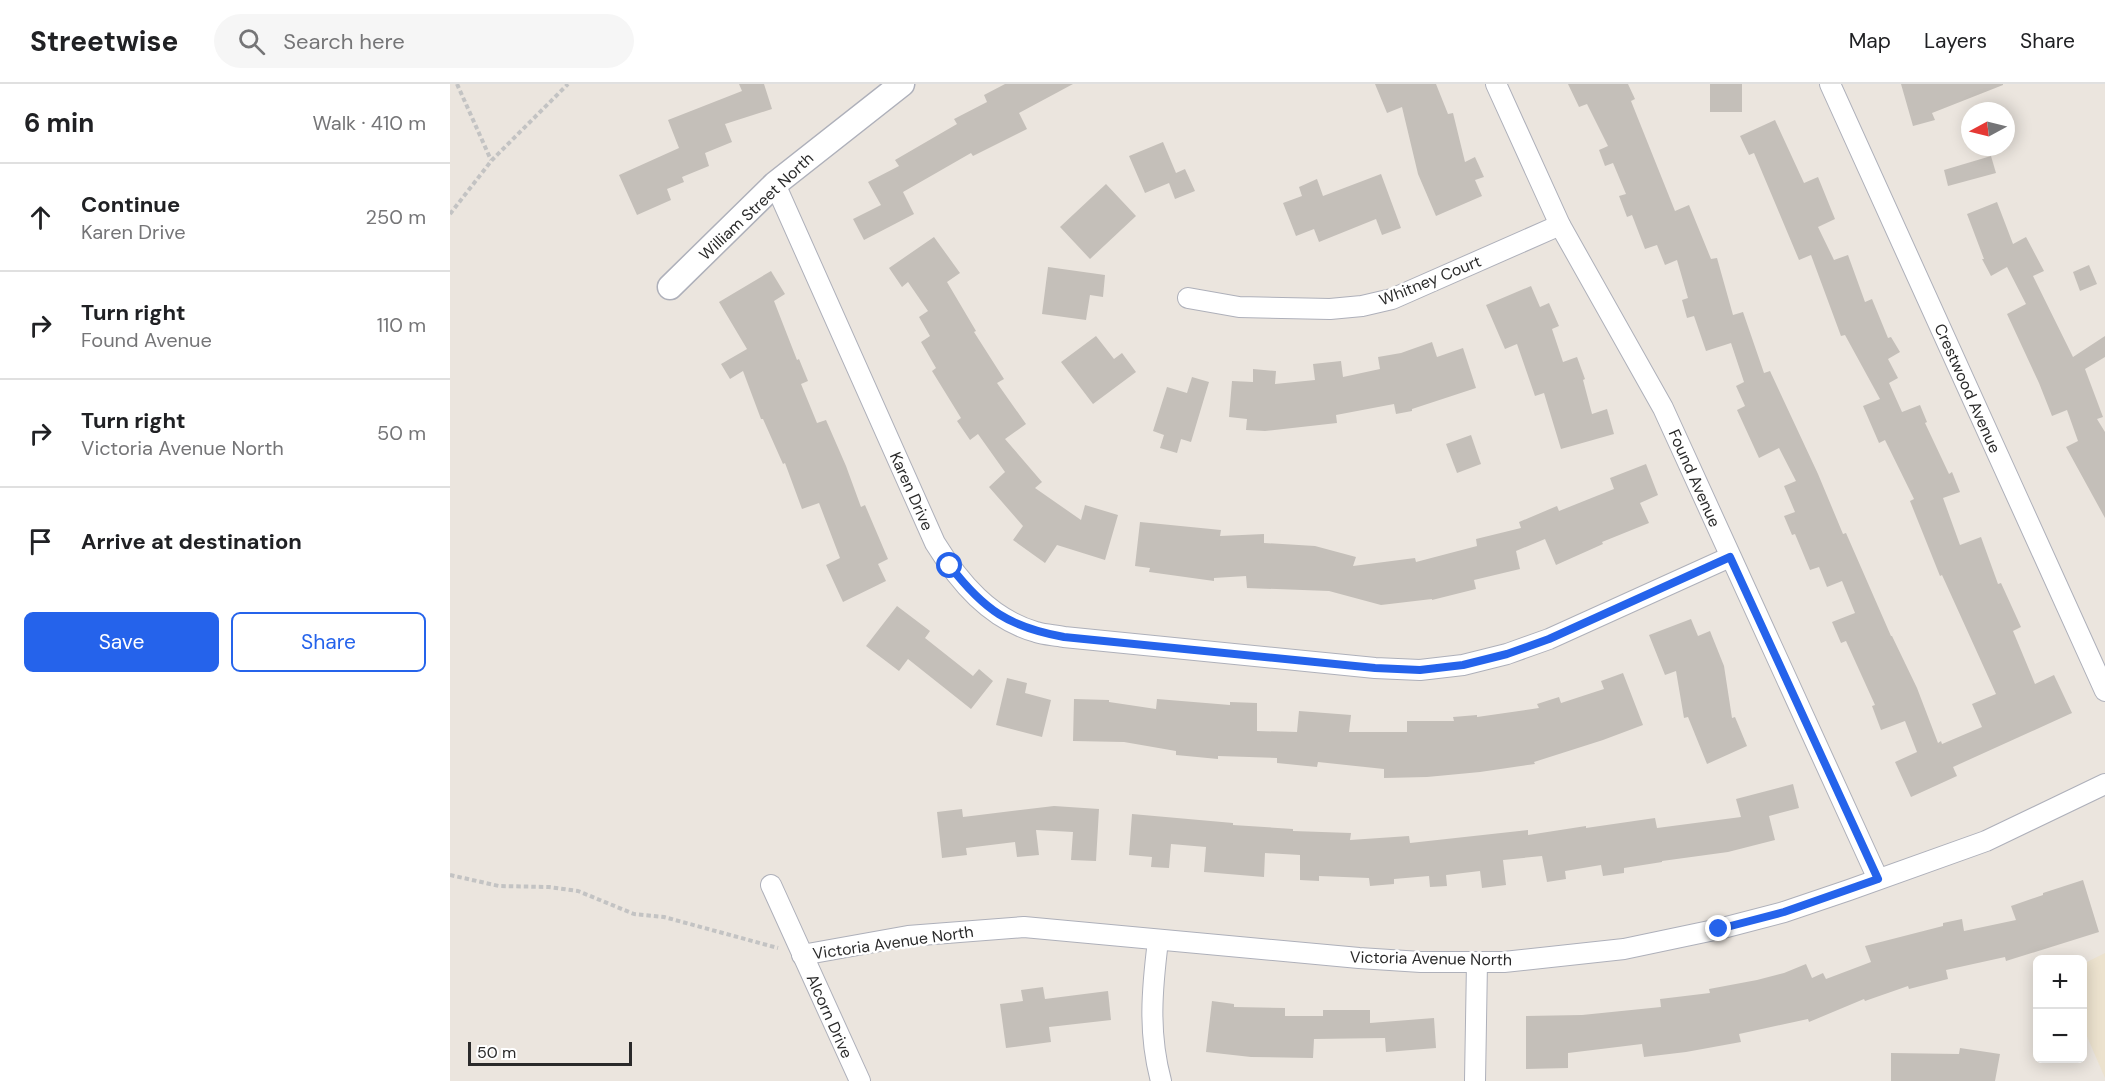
<!DOCTYPE html>
<html lang="en">
<head>
<meta charset="utf-8">
<style>
	body { margin:0; font-family:"DM Sans",sans-serif; background:#f6f6f6; color:#202124 }
	.controls { position:absolute; right:18px; bottom:18px; display:grid; overflow:hidden; border-radius:9px; box-shadow:0 3px 15px #0003 }
	.controls button { width:54px; height:54px; display:grid; place-items:center; padding:0; border:0; border-bottom:2px solid #e0e0e0; background:#fff; color:#202124; font:30px sans-serif }
	.compass { position:absolute; left:1511px; top:18px; width:54px; height:54px; border-radius:50%; background:#fff; box-shadow:0 3px 15px #0003; rotate:263deg }
	.scale { position:absolute; left:18px; bottom:15px; width:164px; box-sizing:border-box; padding-left:6px; border:3px solid #2a2a2a; border-top:0; font-size:16px; line-height:21px; white-space:nowrap; color:#2a2a2a; -webkit-text-stroke:4px #fff; paint-order:stroke }
	.stop { position:absolute; width:18px; height:18px; margin:-14px; border:4px solid #2563eb; border-radius:50%; background:#fff }
	.stop.end { background:#2563eb; border-color:#fff; box-shadow:0 2px 6px #0008 }
	.list { margin:0; padding:0; list-style:none }
	h2 { display:flex; justify-content:space-between; align-items:center; height:78px; margin:0; padding:0 24px; font-size:26px }
	h2 small { font-size:20px; font-weight:400; color:#757577 }
	.list li { display:grid; grid-template-columns:39px 1fr auto; gap:18px; align-items:center; box-sizing:border-box; height:108px; padding:0 24px; border-top:2px solid #e0e0e0 }
	.list b { display:block; font-size:22px; white-space:nowrap }
	.list p { margin:0; font-size:20px; white-space:nowrap; color:#757577 }
	.list em { font-size:20px; font-style:normal; color:#757577 }
	.actions { display:flex; gap:12px; padding:18px 24px }
	.actions a { flex:1; padding:14px 0; border:2px solid #2563eb; border-radius:9px; text-align:center; font-size:21px; color:#2563eb }
	.actions .main { background:#2563eb; color:#fff }
	.icon { flex:none; width:33px; height:33px; fill:none; stroke:currentColor; stroke-width:2; stroke-linecap:round; stroke-linejoin:round }
	.map { position:relative; flex:none; width:1655px; height:997px; overflow:hidden }
	header { display:flex; align-items:center; gap:36px; box-sizing:border-box; height:84px; padding:0 30px; background:#fff; border-bottom:2px solid #e0e0e0 }
	header strong { font-size:28px }
	nav { display:flex; gap:33px; margin-inline-start:auto; font-size:21px }
	.search { width:420px; height:54px; background:#f6f6f6; display:flex; align-items:center; gap:15px; box-sizing:border-box; padding:0 21px; border-radius:33px; color:#757577; font-size:22px }
	main { display:flex }
	aside { flex:1; background:#fff }
	.map>svg:first-child { display:block }
	.education { fill:#ece2ce }
	.building { fill:#c4bfb9 }
	.lines { fill:none; stroke-linecap:round; stroke-linejoin:round }
	.minor-casing { stroke:#aeb0ba; stroke-width:22 }
	.tertiary-casing { stroke:#aeb0ba; stroke-width:27 }
	.path { stroke:#c3c3c3; stroke-width:4; stroke-dasharray:4.5 3; stroke-linecap:butt }
	.minor { stroke:#fff; stroke-width:20 }
	.tertiary { stroke:#fff; stroke-width:24 }
	.route { stroke:#2563eb; stroke-width:8 }
	.labels { text-anchor:middle; stroke-width:5; stroke-linejoin:round; paint-order:stroke }
	.street-label { font-size:16px; fill:#2a2a2a; stroke:#fff }
</style>
</head>
<body>
<header>
<strong>Streetwise</strong>
<div class="search"><svg class="icon" aria-label="search" viewBox="0 0 24 24"><circle cx="10" cy="10" r="6"/><path d="M15 15l6 6"/></svg>Search here</div>
<nav><a>Map</a><a>Layers</a><a>Share</a></nav>
</header>
<main>
<aside>
<h2>6 min<small>Walk · 410 m</small></h2>
<ul class="list">
<li><svg class="icon" aria-label="ahead" viewBox="0 0 24 24"><path d="M12 20V5M6 11l6-6 6 6"/></svg><div><b>Continue</b><p>Karen Drive</p></div><em>250 m</em></li>
<li><svg class="icon" aria-label="right" viewBox="0 0 24 24"><path d="M7 20v-9h11M14 6l5 5-5 5"/></svg><div><b>Turn right</b><p>Found Avenue</p></div><em>110 m</em></li>
<li><svg class="icon" aria-label="right" viewBox="0 0 24 24"><path d="M7 20v-9h11M14 6l5 5-5 5"/></svg><div><b>Turn right</b><p>Victoria Avenue North</p></div><em>50 m</em></li>
<li><svg class="icon" aria-label="arrive" viewBox="0 0 24 24"><path d="M6 21V4h12l-3 4 3 4H6"/></svg><div><b>Arrive at destination</b></div></li>
</ul>
<div class="actions"><a class="main">Save</a><a>Share</a></div>
</aside>
<div class="map">
<svg width="1655" height="997" viewBox="0 0 1655 997">
	<rect width="100%" height="100%" fill="#ebe5de"/>
	<polygon class="education" points="1655,869 1655,994 1632,941 1633,880"/>
	<g class="building">
		<polygon points="289,0 314,0 322,25 275,40 282,58 255,69 259,82 232,93 234,98 217,105 221,116 187,131 169,91 229,64 218,36 292,7"/>
		<polygon points="555,0 623,0 569,29 577,45 523,72 521,69 453,108 464,130 414,156 403,135 431,121 418,98 449,82 445,76 507,40 504,35 537,18 534,11"/>
		<polygon points="925,0 986,0 998,30 1003,29 1015,78 1025,73 1034,93 1025,96 1032,112 986,132 968,90 952,23 937,29"/>
		<polygon points="1118,0 1178,0 1185,15 1181,17 1225,127 1239,121 1261,175 1267,174 1283,231 1293,228 1314,289 1320,287 1368,390 1393,450 1396,449 1441,552 1442,552 1467,604 1488,659 1491,657 1492,660 1532,643 1522,620 1546,610 1492,491 1490,492 1460,417 1464,415 1435,356 1429,359 1413,322 1430,315 1395,251 1391,252 1361,171 1349,176 1304,69 1299,71 1290,52 1325,36 1354,99 1368,93 1385,135 1368,143 1384,176 1398,171 1415,218 1422,215 1438,254 1441,253 1450,268 1438,275 1448,294 1439,299 1452,328 1470,321 1477,338 1475,339 1499,390 1502,388 1510,408 1493,414 1510,461 1531,453 1548,500 1551,499 1571,543 1563,547 1585,600 1604,591 1622,629 1503,683 1507,692 1461,713 1445,678 1467,668 1455,637 1431,646 1422,622 1425,621 1396,557 1391,559 1382,538 1405,529 1392,497 1377,503 1369,483 1360,486 1345,450 1342,451 1334,432 1345,428 1334,402 1346,397 1329,364 1309,374 1287,326 1295,322 1286,302 1294,298 1281,259 1256,267 1244,232 1237,234 1232,216 1238,214 1227,176 1215,181 1207,161 1195,165 1182,131 1177,133 1169,112 1176,110 1163,79 1155,82 1149,66 1158,62 1137,20 1129,23"/>
		<rect x="1260" y="0" width="32" height="28"/>
		<polygon points="1451,0 1553,0 1553,1 1482,29 1485,36 1463,42"/>
		<polygon points="713,58 726,89 735,85 745,107 725,115 719,99 695,109 679,72"/>
		<polygon points="1541,72 1546,89 1498,102 1494,86"/>
		<polygon points="931,90 951,144 932,151 926,135 869,158 864,145 846,152 833,119 852,112 849,103 867,95 873,112"/>
		<polygon points="656,100 686,132 640,175 610,143"/>
		<polygon points="1547,118 1563,160 1576,153 1594,187 1583,192 1623,273 1655,252 1655,273 1635,285 1653,333 1647,335 1655,348 1655,434 1616,363 1628,357 1617,326 1602,332 1589,299 1557,230 1576,220 1557,183 1541,192 1532,175 1534,175 1517,130"/>
		<polygon points="484,153 510,189 497,198 526,247 524,248 554,295 547,299 576,340 555,355 592,398 585,404 631,436 635,421 668,431 655,476 607,461 595,479 563,456 573,442 539,403 555,388 528,350 520,356 507,337 511,334 482,287 486,284 471,258 480,252 469,233 478,227 458,198 452,203 439,184"/>
		<polygon points="1639,181 1647,200 1630,207 1623,188"/>
		<polygon points="598,183 655,191 653,213 640,211 636,236 592,230"/>
		<polygon points="321,187 335,210 324,217 347,276 349,275 358,297 351,300 367,339 376,336 396,382 411,423 415,421 438,475 428,480 436,497 393,518 376,481 390,474 369,419 352,425 335,379 333,380 313,335 311,335 293,287 280,295 271,280 297,265 269,218"/>
		<polygon points="1081,202 1090,223 1099,219 1109,242 1102,245 1113,278 1127,273 1135,295 1133,296 1142,330 1157,325 1164,350 1111,365 1094,309 1085,312 1067,260 1055,265 1036,221"/>
		<polygon points="646,252 664,275 672,269 686,288 643,320 611,278"/>
		<polygon points="982,258 987,273 1013,264 1026,304 962,325 962,327 946,330 944,320 886,331 887,339 815,347 796,346 797,335 779,333 782,297 803,298 803,285 826,287 825,300 865,296 863,280 891,277 893,293 930,285 928,273 951,269"/>
		<polygon points="742,293 759,298 741,358 731,355 727,369 710,364 714,351 703,347 717,303 737,309"/>
		<polygon points="1021,351 1031,380 1007,389 996,360"/>
		<polygon points="1196,380 1208,411 1190,419 1199,439 1152,458 1153,460 1106,481 1095,455 1066,467 1070,485 1024,496 1026,505 982,516 982,515 931,521 879,507 797,504 796,492 764,494 764,497 699,488 700,484 685,482 690,438 771,446 770,452 814,450 814,459 865,462 906,473 903,482 965,474 966,478 1027,462 1026,455 1071,444 1069,438 1107,422 1109,427 1164,405 1160,394"/>
		<polygon points="447,522 480,547 475,554 523,592 529,585 543,597 521,625 458,575 449,587 416,562"/>
		<polygon points="1241,535 1248,552 1260,547 1274,582 1282,634 1285,633 1297,662 1257,680 1238,633 1234,634 1226,587 1215,591 1199,551"/>
		<polygon points="1173,589 1193,641 1153,656 1084,678 1085,680 1030,688 977,693 934,694 934,685 868,678 867,683 827,679 827,674 768,672 768,675 726,671 726,667 674,658 623,657 624,615 659,616 659,618 706,625 707,615 780,621 780,618 807,619 807,647 847,648 849,627 901,631 899,648 957,648 957,637 1004,637 1003,633 1027,631 1027,633 1089,624 1087,620 1109,613 1111,619 1154,605 1151,597"/>
		<polygon points="557,594 577,599 575,609 601,616 592,653 546,641"/>
		<polygon points="1343,700 1349,724 1319,732 1325,756 1278,768 1212,777 1212,778 1174,784 1174,789 1153,792 1151,781 1115,787 1116,795 1097,798 1092,772 1053,776 1056,801 1032,804 1030,787 996,791 997,802 980,803 979,792 944,795 944,800 920,802 919,794 869,792 869,797 850,796 850,771 815,769 814,793 754,788 756,763 721,760 719,784 701,783 702,773 679,771 682,730 783,739 783,741 843,745 843,747 901,749 900,756 959,752 960,759 1078,746 1078,751 1136,742 1136,744 1205,734 1207,744 1291,733 1286,715"/>
		<polygon points="604,722 649,725 646,777 621,776 623,748 586,746 589,771 567,773 565,758 516,764 517,771 492,774 487,728 512,725 513,733"/>
		<polygon points="1633,796 1649,848 1556,877 1555,873 1496,886 1498,895 1459,905 1458,902 1415,917 1414,915 1359,938 1358,935 1289,950 1291,958 1236,968 1194,973 1192,960 1118,969 1118,984 1076,985 1076,932 1132,931 1211,923 1210,915 1260,909 1259,905 1307,896 1334,889 1356,880 1362,894 1373,889 1376,895 1421,878 1415,862 1493,842 1493,839 1512,835 1514,847 1566,836 1561,822 1593,811 1593,809"/>
		<polygon points="593,903 595,915 658,907 661,936 599,943 601,958 556,964 550,920 573,917 571,906"/>
		<polygon points="762,917 784,920 784,923 835,924 835,932 873,932 873,926 920,926 920,939 984,934 986,964 936,968 935,954 864,955 863,974 801,973 756,968"/>
		<polygon points="1510,964 1550,970 1545,997 1441,997 1441,969 1509,970"/>
	</g>
	<g class="lines">
		<defs>
			<g id="minor">
				<polyline points="1046,0 1110,141 1213,324 1428,795"/>
				<polyline points="1380,0 1655,607"/>
				<path d="M325,100l160,359c24,39 55,76 101,89 9,3 19,3 28,5l311,31 45,2 43,-5 44,-11 42,-15 181,-82"/>
				<polyline points="738,214 789,223 880,225 912,222 942,215 1110,141"/>
				<polyline points="321,801 410,997"/>
				<path d="M708,857c-6,48 -10,92 3,140"/>
				<polyline points="352,871 458,852 574,843 909,874 971,878 1054,878 1174,865 1269,845 1334,828 1399,806 1536,757 1655,700"/>
				<polyline points="1025,997 1027,878"/>
			</g>
			<polyline id="tertiary" points="220,203 325,100 452,0"/>
		</defs>
		<use href="#minor" class="minor-casing"/>
		<use href="#tertiary" class="tertiary-casing"/>
		<g class="path">
			<polyline points="7,0 41,76"/>
			<polyline points="0,130 42,76 118,0"/>
			<polyline points="0,791 49,802 99,803 128,807 184,830 214,833 328,864"/>
		</g>
		<use href="#minor" class="minor"/>
		<use href="#tertiary" class="tertiary"/>
	</g>
	<g class="lines">
		<path class="route" d="M500,482c34,44 59,61 114,71l311,31 45,2 43,-5 44,-11 42,-15 181,-82 148,322 -94,33 -65,17"/>
	</g>
	<g class="labels">
		<g class="street-label">
			<text transform="translate(306 122) rotate(-43)" y="6">William Street North</text>
			<text transform="translate(980 196) rotate(-22)" y="6">Whitney Court</text>
			<text transform="translate(1518 304) rotate(66)" y="6">Crestwood Avenue</text>
			<text transform="translate(1245 394) rotate(66)" y="6">Found Avenue</text>
			<text transform="translate(462 407) rotate(66)" y="6">Karen Drive</text>
			<text transform="translate(443 858) rotate(-8)" y="6">Victoria Avenue North</text>
			<text transform="translate(981 874) rotate(1)" y="6">Victoria Avenue North</text>
			<text transform="translate(380 932) rotate(66)" y="6">Alcorn Drive</text>
		</g>
	</g>
</svg>
<div class="controls">
<button>+</button>
<button>−</button>
</div>
<svg class="compass" viewBox="-18 -18 36 36"><path d="M0-13l5 13h-10z" fill="#e53935"/><path d="M0 13l5-13h-10z" fill="#757577"/></svg>
<div class="scale">50 m</div>
<div class="stop" style="left:500px;top:482px"></div>
<div class="stop end" style="left:1269px;top:845px"></div>
</div>
</main>
</body>
</html>
